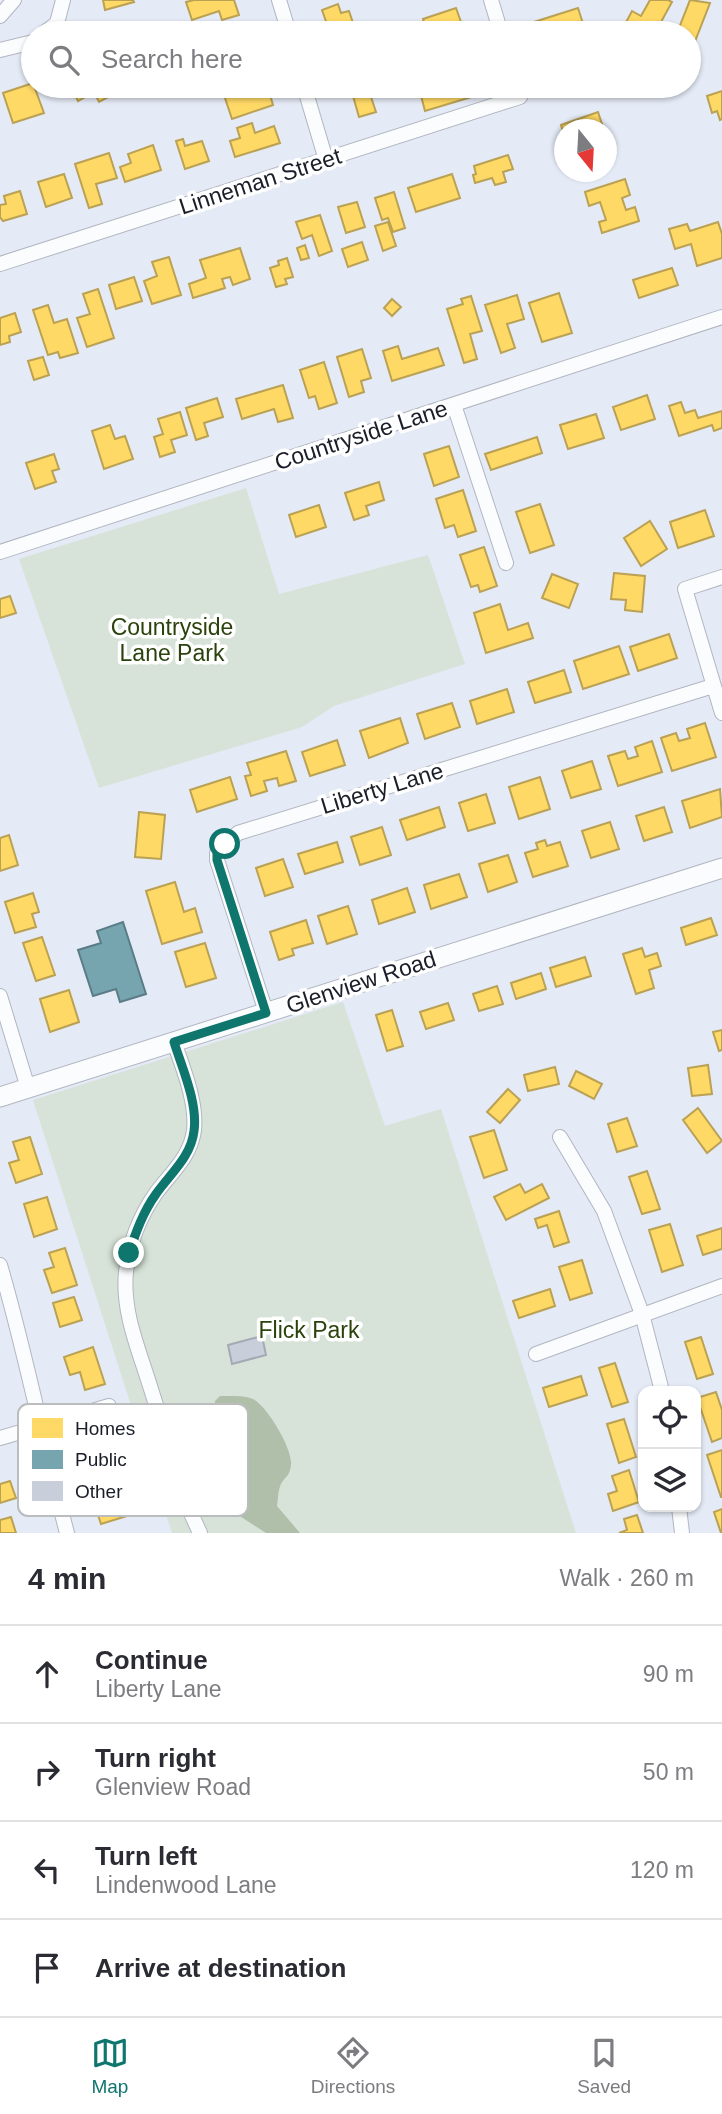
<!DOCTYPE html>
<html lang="en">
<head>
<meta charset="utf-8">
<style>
	body { margin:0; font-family:Arial,sans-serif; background:#f7f7f7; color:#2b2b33 }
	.controls { position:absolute; right:21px; bottom:21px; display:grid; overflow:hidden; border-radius:14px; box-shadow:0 2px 5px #0004 }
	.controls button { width:63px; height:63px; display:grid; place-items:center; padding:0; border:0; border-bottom:2px solid #e1e1e2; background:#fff; color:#2b2b33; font:35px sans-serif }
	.compass { position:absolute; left:554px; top:119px; width:63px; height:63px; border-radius:50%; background:#fff; box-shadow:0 2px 5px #0004; rotate:162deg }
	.stop { position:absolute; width:21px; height:21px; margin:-16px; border:5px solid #0f766e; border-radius:50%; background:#fff }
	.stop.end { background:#0f766e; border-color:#fff; box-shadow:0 2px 7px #0008 }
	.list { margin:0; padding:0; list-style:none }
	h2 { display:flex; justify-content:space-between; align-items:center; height:91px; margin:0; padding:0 28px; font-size:30px }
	h2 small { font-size:23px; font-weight:400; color:#7c7c81 }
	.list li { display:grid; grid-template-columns:46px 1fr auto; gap:21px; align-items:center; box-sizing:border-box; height:98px; padding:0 28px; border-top:2px solid #e1e1e2 }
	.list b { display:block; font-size:26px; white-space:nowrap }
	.list p { margin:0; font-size:23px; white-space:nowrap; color:#7c7c81 }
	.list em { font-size:23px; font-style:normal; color:#7c7c81 }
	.icon { flex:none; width:38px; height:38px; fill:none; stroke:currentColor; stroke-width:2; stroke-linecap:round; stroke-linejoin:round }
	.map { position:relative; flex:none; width:722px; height:1533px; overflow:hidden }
	.search { position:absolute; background:#fff; box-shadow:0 2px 5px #0004; left:21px; right:21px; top:21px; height:77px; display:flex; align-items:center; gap:18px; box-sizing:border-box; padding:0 24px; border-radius:38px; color:#7c7c81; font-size:26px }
	.sheet { height:483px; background:#fff }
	nav { display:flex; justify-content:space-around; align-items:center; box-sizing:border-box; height:98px; border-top:2px solid #e1e1e2; background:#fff; font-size:19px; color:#7c7c81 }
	nav a { display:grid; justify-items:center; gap:4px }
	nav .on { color:#0f766e }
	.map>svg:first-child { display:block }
	.green { fill:#d7e3d8 }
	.water { fill:#b0bfaa }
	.homes { fill:#ffd966; stroke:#baa153; stroke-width:2 }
	.public { fill:#76a5af; stroke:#5a7c86; stroke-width:2 }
	.building { fill:#c8ceda; stroke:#a4aab3; stroke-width:2 }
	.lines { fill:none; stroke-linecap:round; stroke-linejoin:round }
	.minor-casing { stroke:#b1b6c0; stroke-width:16 }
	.secondary-casing { stroke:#b1b6c0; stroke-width:21 }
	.minor { stroke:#fbfcfe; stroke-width:14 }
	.secondary { stroke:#fbfcfe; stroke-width:19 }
	.route { stroke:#0f766e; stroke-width:9 }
	.labels { text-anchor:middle; stroke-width:7; stroke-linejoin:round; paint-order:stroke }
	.street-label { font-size:23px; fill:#1a1e28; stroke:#fff }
	.park-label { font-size:23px; fill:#2b420c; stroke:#fff }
	.key { fill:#fff; stroke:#babcbe; stroke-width:2 }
	.key-label { font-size:19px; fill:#1a1e28 }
</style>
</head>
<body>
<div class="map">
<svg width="722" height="1533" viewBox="0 0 722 1533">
	<rect width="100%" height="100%" fill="#e4eaf6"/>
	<g class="green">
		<polygon points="246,488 279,594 428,555 465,664 334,706 302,727 99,788 19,559"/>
		<polygon points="343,1002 385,1126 441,1109 576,1533 172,1533 33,1100"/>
	</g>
	<path class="water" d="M220,1396c10,0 24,-1 33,3 15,8 40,51 38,66 -2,13 -5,10 -10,19 -3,6 -3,16 -4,22l23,27h-34l-48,-31 -6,-13 -9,-37 9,-24 3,-27z"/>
	<g class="homes">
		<polygon points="103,0 133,0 134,2 105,10"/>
		<polygon points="194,0 234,0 239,15 222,20 219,11 192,20 186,2"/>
		<polygon points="650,0 668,0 672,2 655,33 638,33 624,26 632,11 641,16"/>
		<polygon points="690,0 710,3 694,44 689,42 689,33 677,33"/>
		<polygon points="338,4 341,13 349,11 355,29 338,33 335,25 328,27 322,10"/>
		<polygon points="456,8 465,33 427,33 423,19"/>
		<polygon points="578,8 586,33 538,33 534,22"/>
		<polygon points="248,25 251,33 221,33"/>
		<polygon points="33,83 44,113 13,123 3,93"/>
		<polygon points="60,86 107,86 112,95 99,102 94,92 78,101 73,91 65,95"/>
		<polygon points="221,86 248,86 252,96 269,91 273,105 232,119"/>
		<polygon points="438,86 476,86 478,95 425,111 420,92"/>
		<polygon points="369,91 376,112 359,117 353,96"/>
		<polygon points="722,91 722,119 720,120 717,111 712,113 707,96"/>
		<polygon points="598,112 604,130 564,130 564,135 561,125"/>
		<polygon points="252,123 255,133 274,126 280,143 235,157 230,141 240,138 237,128"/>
		<polygon points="183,139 185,146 202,141 209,161 185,169 176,141"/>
		<polygon points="153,145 161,170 125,182 120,167 131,163 128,154"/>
		<polygon points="109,153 117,178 96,184 102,204 89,208 75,164"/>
		<polygon points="508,155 513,169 503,172 506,182 495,185 492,178 475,183 473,175 476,174 474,166"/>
		<polygon points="64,174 72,198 46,207 38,182"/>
		<polygon points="452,174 460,198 416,212 408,188"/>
		<polygon points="625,179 630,195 622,198 626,210 635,207 639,221 602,233 599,222 606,220 600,202 589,206 585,192"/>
		<polygon points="20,191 27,214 3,221 0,217 0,205 6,204 4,196"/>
		<polygon points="394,192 405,228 393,232 388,218 382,220 375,198"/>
		<polygon points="357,202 365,227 346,233 338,207"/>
		<polygon points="320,215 332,251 319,256 312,235 302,239 296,222"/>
		<polygon points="388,222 396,246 383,251 375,226"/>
		<polygon points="718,222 722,234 722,258 697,266 691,244 675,249 669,229 687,224 690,231"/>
		<polygon points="362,242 368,260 348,267 342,249"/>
		<polygon points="305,245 309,258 301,260 297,248"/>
		<polygon points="240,248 250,279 233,285 230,277 222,279 225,288 193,298 189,284 206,278 200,260"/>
		<polygon points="169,257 181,295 152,304 144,281 157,276 152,262"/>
		<polygon points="287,258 293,277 285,279 287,284 276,287 270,268 279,265 278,261"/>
		<polygon points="672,268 678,285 639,298 633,280"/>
		<polygon points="134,277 142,301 116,309 109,285"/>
		<polygon points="98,289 114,338 87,347 77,318 90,314 83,294"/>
		<polygon points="559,293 572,333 542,342 529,303"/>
		<polygon points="517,295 524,319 507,324 515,348 501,353 485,305"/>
		<polygon points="471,296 482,331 470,334 477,359 464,363 447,309 463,304 461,299"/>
		<polygon points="392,299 401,307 392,316 384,308"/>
		<polygon points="48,305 54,323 67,319 78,353 60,358 58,352 48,355 33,310"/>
		<polygon points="15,313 21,332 9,336 10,342 0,345 0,318"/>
		<polygon points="398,346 402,359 438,348 444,365 392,381 383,351"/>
		<polygon points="362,349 371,378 361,381 364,392 349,397 337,357"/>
		<polygon points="43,357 49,375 34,380 28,361"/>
		<polygon points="324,362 337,403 319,409 315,396 309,398 300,370"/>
		<polygon points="283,385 293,418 278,422 274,409 242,419 236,399"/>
		<polygon points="647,395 655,419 621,430 613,407"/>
		<polygon points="217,398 223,417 204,423 208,436 196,440 186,408"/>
		<polygon points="681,402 685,413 695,410 698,418 722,411 722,428 714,431 712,425 679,436 669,406"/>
		<polygon points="180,412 187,435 171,440 175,452 160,457 154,437 163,434 158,419"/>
		<polygon points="596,414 604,438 568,449 560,425"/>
		<polygon points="110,425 115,439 125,436 133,459 104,469 92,431"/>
		<polygon points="537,437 542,453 491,470 485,454"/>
		<polygon points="449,446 459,477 434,486 424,454"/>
		<polygon points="54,454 59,469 52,471 56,482 35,489 26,463"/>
		<polygon points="379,482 384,500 366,506 369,515 354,520 345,493"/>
		<polygon points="463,490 476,531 458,537 454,525 445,528 436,499"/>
		<polygon points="540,504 554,545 530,553 516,512"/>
		<polygon points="319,505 326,527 296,537 289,515"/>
		<polygon points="705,510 714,536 678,548 670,522"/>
		<polygon points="650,521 667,549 641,566 624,538"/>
		<polygon points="484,547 497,586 480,592 478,585 471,587 460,555"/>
		<polygon points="614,573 645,576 642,612 625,610 626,600 611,599"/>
		<polygon points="552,574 578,584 569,608 542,598"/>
		<polygon points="10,596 16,613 0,618 0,599"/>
		<polygon points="500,604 508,630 528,623 533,638 486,653 474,613"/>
		<polygon points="669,634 677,658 638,671 630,647"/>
		<polygon points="619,646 629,674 583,689 574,661"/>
		<polygon points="564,670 571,692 535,703 528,682"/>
		<polygon points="507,689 514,712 477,724 470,701"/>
		<polygon points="452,703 460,727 425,739 417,714"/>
		<polygon points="400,718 408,743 369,758 360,731"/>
		<polygon points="705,723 716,757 672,771 661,738 676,733 679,741 690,738 687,729"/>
		<polygon points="337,740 345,765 310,776 302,752"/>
		<polygon points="652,741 662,772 618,786 608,756 625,751 628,759 638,756 635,747"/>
		<polygon points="286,751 296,781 279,786 277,778 264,781 267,791 251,796 245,776 251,775 247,763"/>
		<polygon points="592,761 601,789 571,798 562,771"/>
		<polygon points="230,777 237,799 197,812 190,790"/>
		<polygon points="540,777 550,809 519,819 509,787"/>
		<polygon points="720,789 722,817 690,828 682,801"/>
		<polygon points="486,794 495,823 468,831 459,803"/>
		<polygon points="439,807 445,827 407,840 400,820"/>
		<polygon points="664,807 672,832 644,841 636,816"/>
		<polygon points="139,812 165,815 161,859 135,857"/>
		<polygon points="610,822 619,849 591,858 582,831"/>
		<polygon points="382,827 391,855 360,865 351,837"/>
		<polygon points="9,835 18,865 0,871 0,838"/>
		<polygon points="545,840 547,846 560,842 568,866 533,877 525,853 538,849 536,843"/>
		<polygon points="337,842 343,862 305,874 298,854"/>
		<polygon points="508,855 517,882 488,892 479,864"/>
		<polygon points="283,859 293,887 265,896 256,868"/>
		<polygon points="459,874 467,897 431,909 424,885"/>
		<polygon points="175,882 184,912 195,908 202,932 162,944 146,891"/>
		<polygon points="407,888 415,912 379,924 372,900"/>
		<polygon points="33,893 39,912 32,914 36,927 15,933 5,902"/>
		<polygon points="348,906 357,934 327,944 318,916"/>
		<polygon points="711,918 717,935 686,945 681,928"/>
		<polygon points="306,920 313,943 292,949 294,955 279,960 270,932"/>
		<polygon points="42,937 55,975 36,981 23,943"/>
		<polygon points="205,943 216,978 186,987 175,952"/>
		<polygon points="642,948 645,957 657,953 661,966 649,970 654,988 636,994 623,954"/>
		<polygon points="585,957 591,976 556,987 550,968"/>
		<polygon points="541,973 546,989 516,999 511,983"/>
		<polygon points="497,986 503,1004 479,1011 473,994"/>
		<polygon points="69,990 79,1022 50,1032 40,999"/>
		<polygon points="448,1003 454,1020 426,1029 420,1012"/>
		<polygon points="392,1010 403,1046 387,1051 376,1015"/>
		<polygon points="722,1030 722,1050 719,1051 713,1032"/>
		<polygon points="708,1065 712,1094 692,1096 688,1068"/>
		<polygon points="555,1067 559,1084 528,1091 524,1075"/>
		<polygon points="576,1071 602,1084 594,1099 569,1086"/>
		<polygon points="508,1089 520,1100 500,1123 487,1112"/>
		<polygon points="698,1108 722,1141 707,1153 683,1120"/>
		<polygon points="627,1118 637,1146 617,1152 608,1124"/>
		<polygon points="494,1130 507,1170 484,1178 470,1137"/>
		<polygon points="30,1137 42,1174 16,1183 9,1163 19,1160 13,1142"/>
		<polygon points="647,1171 660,1209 642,1214 629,1177"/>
		<polygon points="520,1184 525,1193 542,1184 549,1198 506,1220 494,1197"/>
		<polygon points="47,1197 57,1229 34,1237 24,1204"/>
		<polygon points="559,1211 569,1242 554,1247 547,1225 538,1228 535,1219"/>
		<polygon points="670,1224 683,1265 662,1272 649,1230"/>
		<polygon points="722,1228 722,1249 703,1255 697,1236"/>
		<polygon points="65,1248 77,1285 52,1293 44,1270 54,1267 49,1253"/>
		<polygon points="582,1260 592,1293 570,1300 559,1267"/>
		<polygon points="550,1289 555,1306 519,1318 513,1301"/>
		<polygon points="74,1297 82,1320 60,1327 53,1303"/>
		<polygon points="701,1337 713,1374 697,1379 685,1342"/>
		<polygon points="93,1347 105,1384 85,1390 80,1372 70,1375 64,1357"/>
		<polygon points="615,1363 628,1402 612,1407 599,1368"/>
		<polygon points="581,1376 587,1395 549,1407 543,1388"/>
		<polygon points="716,1392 722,1410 722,1438 712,1442 697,1398"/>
		<polygon points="624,1419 636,1457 619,1463 607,1424"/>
		<polygon points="722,1450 722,1497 721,1497 707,1455"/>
		<polygon points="629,1470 639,1502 613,1511 608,1494 617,1491 612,1476"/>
		<polygon points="10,1481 16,1498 0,1503 0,1484"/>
		<polygon points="120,1485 130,1515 101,1524 95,1506 109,1502 105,1490"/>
		<polygon points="722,1509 722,1533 721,1533 714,1512"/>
		<polygon points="637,1515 643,1533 619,1533 627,1530 624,1519"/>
		<polygon points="11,1517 16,1533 0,1533 0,1520"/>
	</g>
	<polygon class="public" points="123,922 146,994 120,1002 116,989 93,996 78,950 101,943 97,931"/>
	<polygon class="building" points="262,1336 266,1355 232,1364 228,1345"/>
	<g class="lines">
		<defs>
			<g id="minor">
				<polyline points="279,0 289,33"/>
				<polyline points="491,0 501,33"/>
				<polyline points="0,16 14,0"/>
				<polyline points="44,33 57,23 63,0"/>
				<polyline points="0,50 33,42"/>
				<polyline points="304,86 326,160"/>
				<polyline points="0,264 520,97 517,86"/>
				<polyline points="454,405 506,563"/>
				<polyline points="0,552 722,317"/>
				<polyline points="722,577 685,589 722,713"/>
				<polyline points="0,996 28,1088"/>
				<polyline points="266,1012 217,860 217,853 238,833 713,686"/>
				<path d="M174,1042c9,26 23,60 20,88 -3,26 -23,43 -38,63 -16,23 -27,51 -30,79 -4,40 13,78 24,114 13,41 26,82 39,123l11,24"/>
				<polyline points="560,1137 604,1211 642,1314 662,1391"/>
				<path d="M0,1265c26,88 43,179 67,268"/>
				<polyline points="536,1354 722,1286"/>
				<polyline points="0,1438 109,1406"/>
				<polyline points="679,1507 682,1533"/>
			</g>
			<polyline id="secondary" points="0,1097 722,868"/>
		</defs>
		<use href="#minor" class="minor-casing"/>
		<use href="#secondary" class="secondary-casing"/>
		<use href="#minor" class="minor"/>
		<use href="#secondary" class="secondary"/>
	</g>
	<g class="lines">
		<path class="route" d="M129,1253c7,-21 14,-41 27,-59 14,-20 35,-37 38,-63 4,-28 -12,-63 -20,-89l92,-29 -49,-153v-7l8,-9"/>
	</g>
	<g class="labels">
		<g class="street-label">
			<text transform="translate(260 181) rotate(-18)" y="8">Linneman Street</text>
			<text transform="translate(361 435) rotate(-18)" y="8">Countryside Lane</text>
			<text transform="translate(382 788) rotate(-17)" y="8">Liberty Lane</text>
			<text transform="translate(361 982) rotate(-18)" y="8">Glenview Road</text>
		</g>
		<g class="park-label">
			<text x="172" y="635">Countryside<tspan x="172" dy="26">Lane Park</tspan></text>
			<text x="309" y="1338">Flick Park</text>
		</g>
	</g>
	<rect x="18" y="1404" width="230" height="112" rx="10" class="key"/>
	<rect x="32" y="1418" width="31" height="20" fill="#ffd966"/>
	<rect x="32" y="1450" width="31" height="19" fill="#76a5af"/>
	<rect x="32" y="1481" width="31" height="20" fill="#c8ceda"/>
	<g class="key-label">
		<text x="75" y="1435">Homes</text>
		<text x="75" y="1466">Public</text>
		<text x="75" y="1498">Other</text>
	</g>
</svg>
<div class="controls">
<button><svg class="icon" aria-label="locate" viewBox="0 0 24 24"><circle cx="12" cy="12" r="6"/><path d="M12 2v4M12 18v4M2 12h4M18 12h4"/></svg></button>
<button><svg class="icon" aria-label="layers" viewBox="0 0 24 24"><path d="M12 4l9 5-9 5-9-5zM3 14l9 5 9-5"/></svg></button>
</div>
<svg class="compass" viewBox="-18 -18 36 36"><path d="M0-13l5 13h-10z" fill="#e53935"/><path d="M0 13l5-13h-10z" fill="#7c7c81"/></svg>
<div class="stop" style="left:225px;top:844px"></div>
<div class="stop end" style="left:129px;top:1253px"></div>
<div class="search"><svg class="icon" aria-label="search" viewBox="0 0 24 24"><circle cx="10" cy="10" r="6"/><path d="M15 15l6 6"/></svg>Search here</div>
</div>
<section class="sheet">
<h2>4 min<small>Walk · 260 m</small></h2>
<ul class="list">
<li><svg class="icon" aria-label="ahead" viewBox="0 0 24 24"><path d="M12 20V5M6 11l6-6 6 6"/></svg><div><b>Continue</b><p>Liberty Lane</p></div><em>90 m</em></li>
<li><svg class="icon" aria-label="right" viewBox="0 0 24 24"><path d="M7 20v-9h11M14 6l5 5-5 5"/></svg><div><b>Turn right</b><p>Glenview Road</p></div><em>50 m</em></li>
<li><svg class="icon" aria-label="left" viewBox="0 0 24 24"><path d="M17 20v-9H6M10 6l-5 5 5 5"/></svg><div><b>Turn left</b><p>Lindenwood Lane</p></div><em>120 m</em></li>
<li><svg class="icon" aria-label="arrive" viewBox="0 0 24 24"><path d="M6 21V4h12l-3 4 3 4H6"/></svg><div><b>Arrive at destination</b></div></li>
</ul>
</section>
<nav>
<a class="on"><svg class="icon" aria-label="map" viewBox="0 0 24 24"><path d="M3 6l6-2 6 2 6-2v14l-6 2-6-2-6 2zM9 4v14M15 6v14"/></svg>Map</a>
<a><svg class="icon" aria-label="directions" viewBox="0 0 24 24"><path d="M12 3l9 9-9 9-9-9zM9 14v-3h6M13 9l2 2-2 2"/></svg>Directions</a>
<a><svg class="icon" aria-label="saved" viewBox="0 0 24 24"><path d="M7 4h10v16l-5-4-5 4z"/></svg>Saved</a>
</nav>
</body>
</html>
